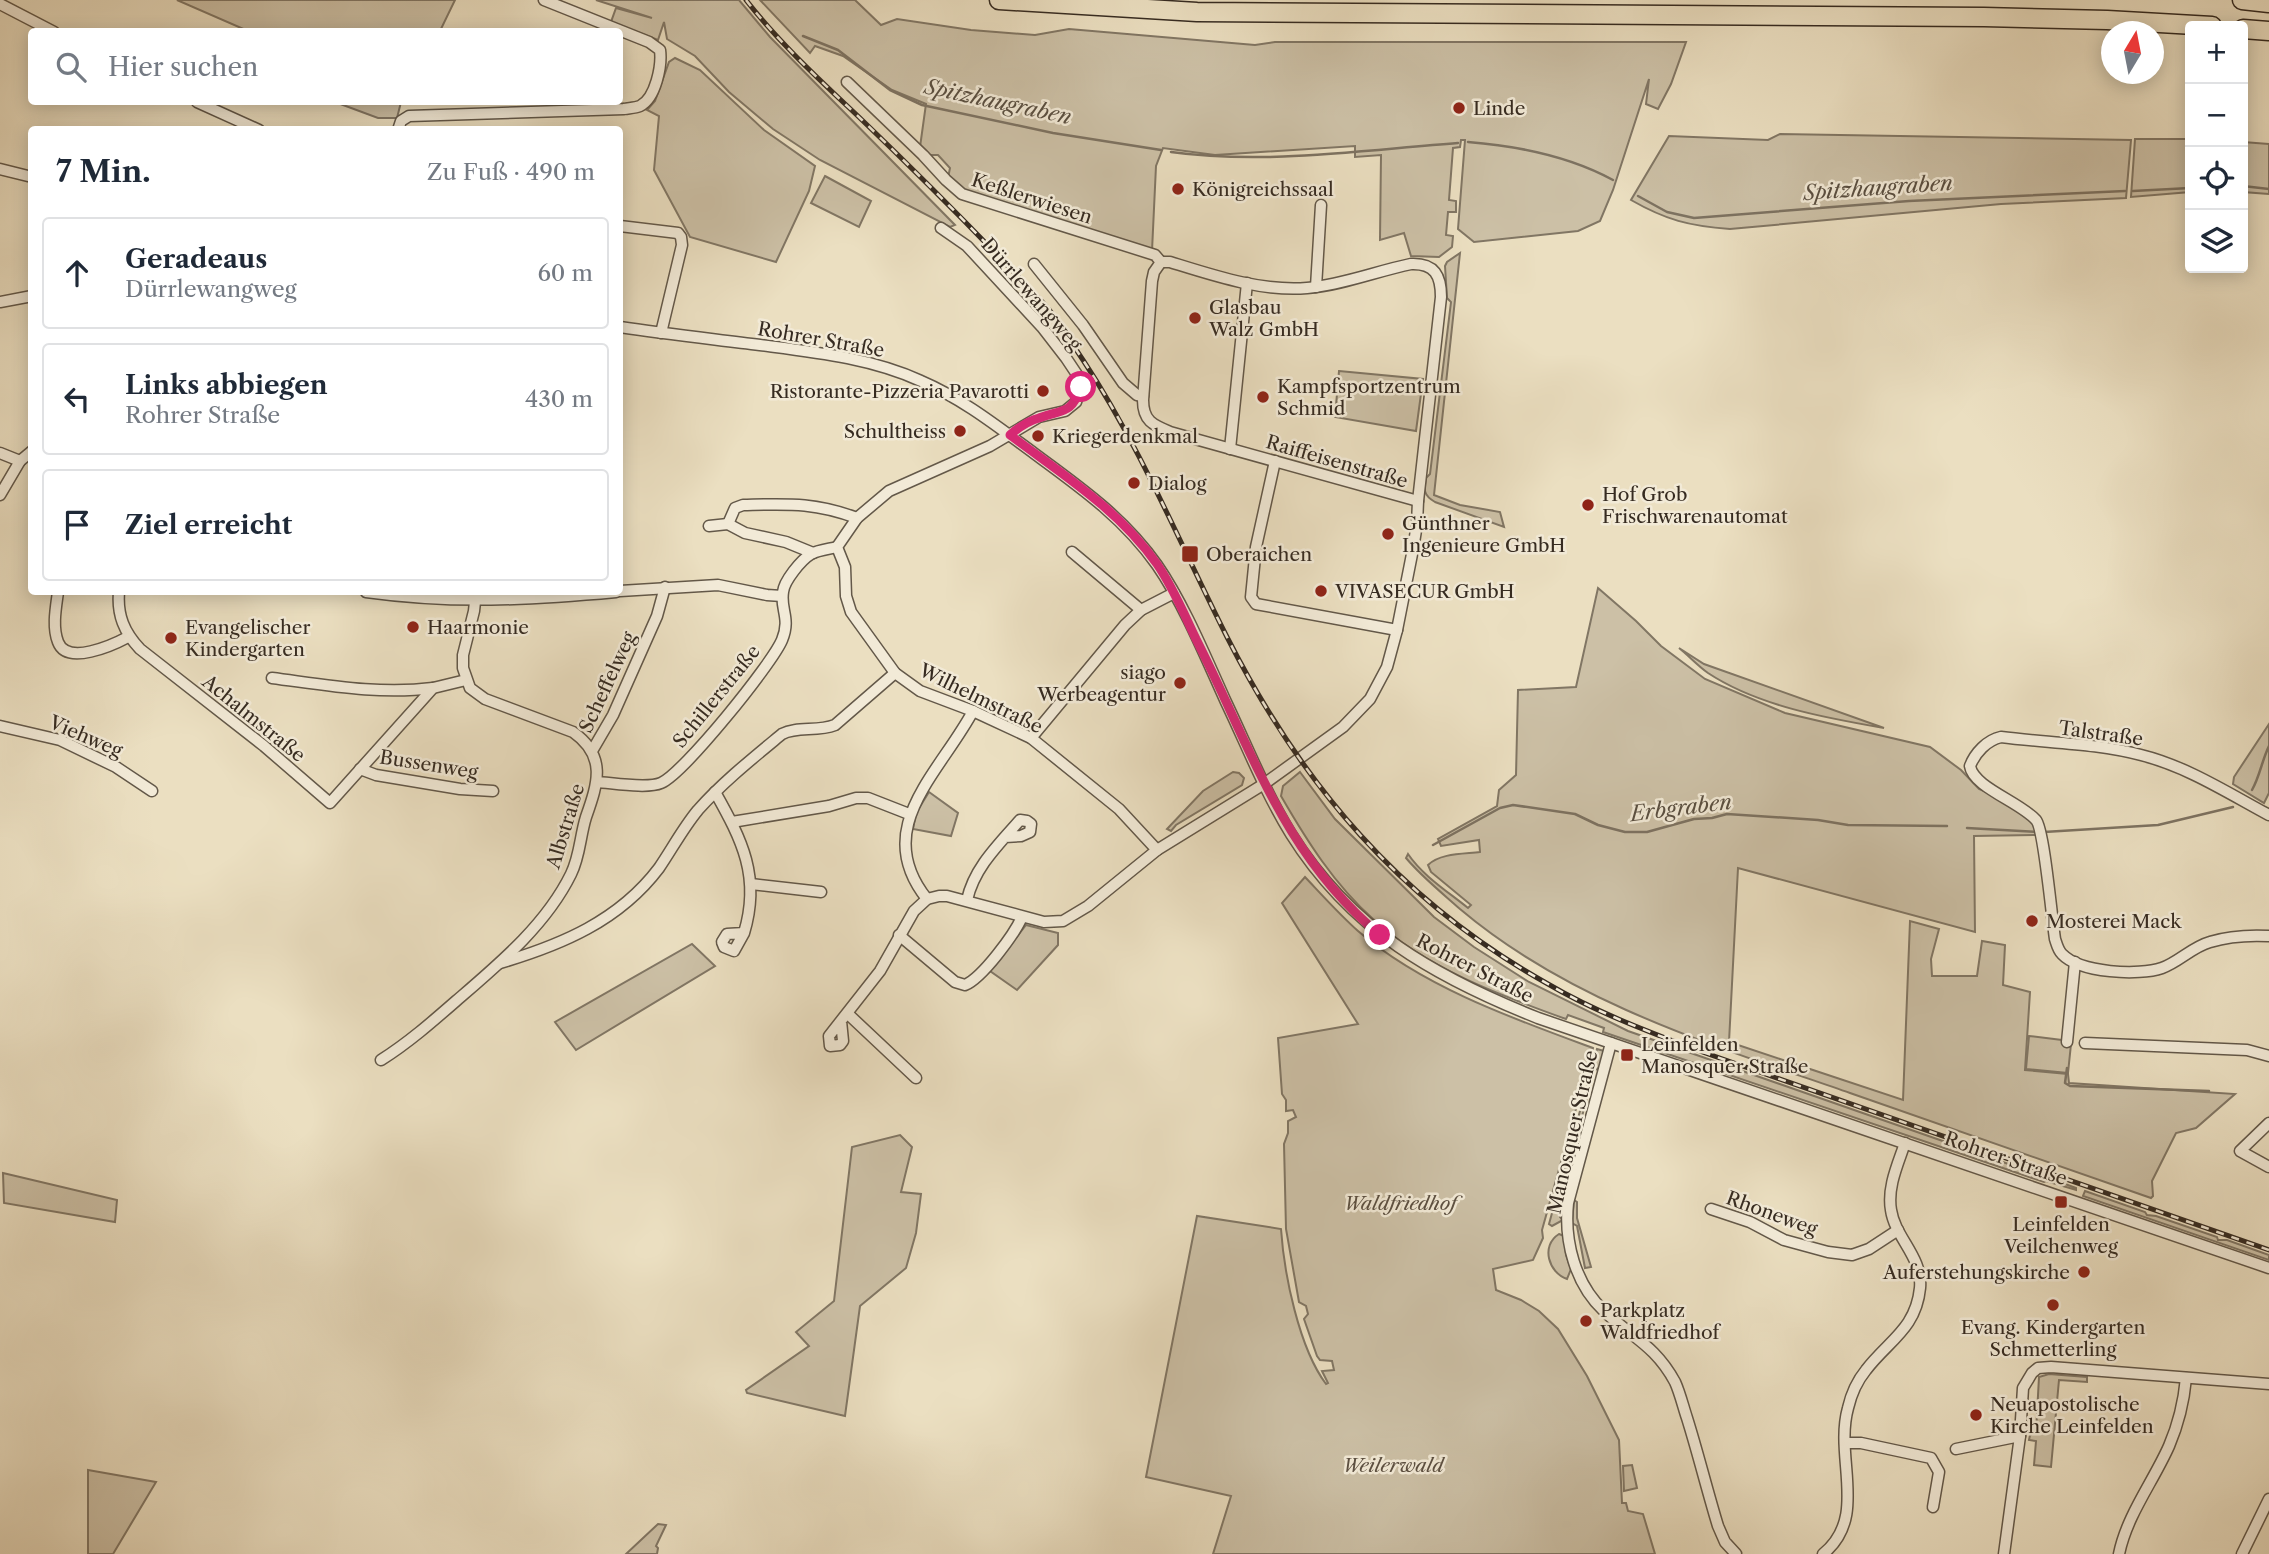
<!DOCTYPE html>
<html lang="de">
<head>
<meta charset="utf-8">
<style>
	body { margin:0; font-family:"Libre Caslon Text",serif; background:#f2f2f3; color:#1f2937 }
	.controls { position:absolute; right:21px; top:21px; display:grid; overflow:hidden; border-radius:7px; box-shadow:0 4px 18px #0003 }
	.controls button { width:63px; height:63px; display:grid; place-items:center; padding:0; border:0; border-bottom:2px solid #e0e1e3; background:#fff; color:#1f2937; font:35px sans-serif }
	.compass { position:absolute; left:2101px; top:21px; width:63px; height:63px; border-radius:50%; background:#fff; box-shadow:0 4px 18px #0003; rotate:10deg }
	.stop { position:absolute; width:21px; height:21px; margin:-16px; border:5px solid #db2777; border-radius:50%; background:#fff }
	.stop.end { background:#db2777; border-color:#fff; box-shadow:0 2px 7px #0008 }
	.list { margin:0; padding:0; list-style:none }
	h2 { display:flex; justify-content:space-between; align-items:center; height:91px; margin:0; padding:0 28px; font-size:30px }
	h2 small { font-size:23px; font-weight:400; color:#747a83 }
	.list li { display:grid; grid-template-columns:46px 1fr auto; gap:21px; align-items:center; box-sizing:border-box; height:112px; margin:0 14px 14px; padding:0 14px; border:2px solid #e0e1e3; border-radius:7px }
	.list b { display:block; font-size:26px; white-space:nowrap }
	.list p { margin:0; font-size:23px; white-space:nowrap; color:#747a83 }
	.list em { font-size:23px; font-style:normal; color:#747a83 }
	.icon { flex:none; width:38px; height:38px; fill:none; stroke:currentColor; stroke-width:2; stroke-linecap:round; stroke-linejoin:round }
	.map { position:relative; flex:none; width:2269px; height:1554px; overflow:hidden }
	.search { position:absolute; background:#fff; box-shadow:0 4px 18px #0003; left:28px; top:28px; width:595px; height:77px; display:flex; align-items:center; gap:18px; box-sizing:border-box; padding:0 24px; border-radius:7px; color:#747a83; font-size:26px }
	.panel { position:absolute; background:#fff; box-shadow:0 4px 18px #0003; left:28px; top:126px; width:595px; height:469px; border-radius:7px }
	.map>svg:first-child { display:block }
	.green { fill:#ccc0a6; stroke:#817664; stroke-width:2 }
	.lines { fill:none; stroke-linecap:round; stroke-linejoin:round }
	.stream { stroke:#7d7261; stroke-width:2.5 }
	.minor-casing { stroke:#635849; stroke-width:13 }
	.motorway-casing { stroke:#362b21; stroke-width:21 }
	.minor { stroke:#f2ead7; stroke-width:10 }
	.motorway { stroke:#ebdfc1; stroke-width:18 }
	.rail-casing { stroke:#362b21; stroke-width:5 }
	.rail { stroke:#f2ead7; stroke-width:2.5; stroke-dasharray:8; stroke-linecap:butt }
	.route { stroke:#db2777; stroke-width:9 }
	.poi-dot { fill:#8f2418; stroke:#f2ead7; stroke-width:2.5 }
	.labels { text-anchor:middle; stroke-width:5; stroke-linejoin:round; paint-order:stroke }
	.poi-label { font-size:19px; fill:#362b21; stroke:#f2ead7; text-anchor:start }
	.street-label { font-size:19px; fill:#362b21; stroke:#f2ead7 }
	.park-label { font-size:19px; font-style:italic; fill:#5c5042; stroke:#f2ead7 }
	.water-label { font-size:21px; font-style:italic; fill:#5a4f41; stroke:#f2ead7 }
</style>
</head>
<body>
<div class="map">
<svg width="2269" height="1554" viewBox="0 0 2269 1554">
	<rect width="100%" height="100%" fill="#ebdfc1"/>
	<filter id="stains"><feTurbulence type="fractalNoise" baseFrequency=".00286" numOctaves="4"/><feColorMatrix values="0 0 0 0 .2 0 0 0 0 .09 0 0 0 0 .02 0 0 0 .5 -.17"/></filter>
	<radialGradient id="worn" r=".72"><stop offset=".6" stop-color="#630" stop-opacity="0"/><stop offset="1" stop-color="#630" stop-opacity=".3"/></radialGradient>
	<g class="green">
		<polygon points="177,0 455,0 440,31 248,31"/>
		<polygon points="596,0 739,0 770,37 955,225 950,227 820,160 773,129 729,92 695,56 667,39 664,22 658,40 611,22 616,8 652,18"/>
		<polygon points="760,0 855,0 881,25 897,19 971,30 1035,35 1069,29 1255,45 1275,42 1686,42 1671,84 1658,109 1646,104 1649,79 1613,190 1600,221 1578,231 1474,242 1458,229 1465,140 1461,140 1460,147 1453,148 1449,200 1456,201 1456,212 1448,212 1446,235 1453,236 1452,247 1439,257 1411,256 1404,233 1380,240 1381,155 1355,157 1355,146 1215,155 1163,148 1156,166 1152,251 966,191 948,178 950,168 938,155 927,155 920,147 926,104 892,90 843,56 815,46 810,53"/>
		<polygon points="675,58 700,70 764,130 815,166 809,191 776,262 690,237 654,170 659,116 647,110 655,101 669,62"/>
		<polygon points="335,102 401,102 397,118 378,118"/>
		<path d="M1780,134l351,6 -5,58 -125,6 -271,25c-41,-3 -64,-9 -99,-29l38,-64 99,4z"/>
		<polygon points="2135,139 2190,139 2190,192 2131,197"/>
		<polygon points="2243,142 2269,144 2269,194 2243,192"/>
		<polygon points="825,176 871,201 859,227 811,203"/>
		<path d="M1460,253l-26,242 26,10 40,7 4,15 -69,-25c-12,-7 -11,-12 -9,-24l4,-4 21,-172 -4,-4 -2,-32 2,-4z"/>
		<polygon points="1339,371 1423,379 1416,431 1335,417"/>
		<path d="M1598,588l38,33 25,25 44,33 80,34 145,34 31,23 18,19 27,12 25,18 6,16 -63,1 1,96 -237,-64 -9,174 174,58 7,-179 29,8 -8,30 1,17h45l5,-35 23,4 -2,40 27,7 -5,78 43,4 1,9 166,11 -39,34 -20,5 -24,48 1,15 -2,2c-100,-35 -200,-70 -301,-105 -135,-47 -279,-90 -390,-184 -19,-17 -38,-32 -54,-51l2,-4c15,22 39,37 60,54l3,-3 -40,-33 -3,-7c12,-12 36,-11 52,-13l-1,-12 -38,6 -3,-7 59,-33 2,-16 17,-15 2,-85 58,-3z"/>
		<path d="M1679,648l25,16 180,64c-58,-10 -126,-22 -176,-55 -10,-7 -19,-17 -29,-25z"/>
		<polygon points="2269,724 2269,793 2264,803 2233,784 2234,777"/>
		<polygon points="1233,772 1239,773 1244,778 1242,785 1176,825 1171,831 1167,829 1203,791"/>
		<path d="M1300,772l35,47 99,98 40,30 55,35 99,49 392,137v3l7,2 3,-2 46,17v2l-30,-9 -2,1 -441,-150 1,-4 -36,-13 -2,4c-67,-24 -140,-51 -193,-100 -39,-35 -66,-78 -92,-123l2,-10z"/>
		<polygon points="929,792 958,813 951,836 913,829 916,813"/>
		<path d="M1305,877c17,18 34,37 53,54 65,56 156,88 235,117l-51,182 1,8 -10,22 -40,9 3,21 25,10 18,11 19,18 29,47 32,64 3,63h4l2,8 15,3 12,40h-442l18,-58 -85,-19 51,-261 84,13c3,45 18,119 45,155l2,-1 -6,-12 12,-1 -2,-9 -12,-1 -3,-4 -13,-37 4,-5 -2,-8 -7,-4 -13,-73 -2,-85 4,-11v-12l8,-4 -3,-7 -7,1v-11l-4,-6 -4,-56 80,-14 -76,-121z"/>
		<polygon points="1026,925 1058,933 1058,945 1017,990 990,971"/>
		<polygon points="692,944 715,966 576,1050 555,1022"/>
		<polygon points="2029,1036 2062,1040 2071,1044 2068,1073 2026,1069"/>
		<polygon points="1597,1049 1604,1051 1600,1067 1594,1071 1561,1196 1560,1217 1563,1220 1552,1226 1549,1224"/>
		<polygon points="900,1135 912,1147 901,1192 921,1194 916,1233 906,1268 860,1306 845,1416 747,1393 746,1390 809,1346 796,1332 834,1301 852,1147"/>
		<polygon points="3,1173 117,1200 115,1222 4,1203"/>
		<polygon points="2085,1191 2145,1212 2147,1215 2156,1216 2217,1237 2218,1240 2227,1240 2269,1255 2269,1260 2083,1196"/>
		<polygon points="1574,1200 1577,1202 1577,1218 1591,1267 1585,1268 1577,1226 1572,1223"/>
		<path d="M1559,1234l5,2 2,19 5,14 -4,10c-18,-6 -27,-33 -8,-45z"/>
		<polygon points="2049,1374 2087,1377 2087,1382 2059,1380 2051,1467 2034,1465 2036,1441 2029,1440 2030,1435 2036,1432 2039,1377"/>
		<polygon points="1632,1465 1637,1488 1624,1491 1623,1466"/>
		<polygon points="88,1470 156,1482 113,1554 88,1554"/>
		<polygon points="658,1524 666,1525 656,1546 658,1548 657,1554 626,1554"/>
	</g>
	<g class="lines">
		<g class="stream">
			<polyline points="803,36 838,50 890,90 922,105 1053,133 1161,150"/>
			<path d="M1468,142c50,4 101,14 145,38"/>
			<path d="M1171,152c94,13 193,-2 287,-9"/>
			<polyline points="2243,186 2269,189"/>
			<polyline points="2133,191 2190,188"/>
			<polyline points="1638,196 1667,212 1694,218 1909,201 2125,191"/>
			<path d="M2252,790c8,-14 10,-30 17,-44"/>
			<polyline points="1967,828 2037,832"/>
			<polyline points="2044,832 2158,825 2233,807"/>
			<polyline points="1433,845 1500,808 1513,805 1575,814 1598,825 1625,832 1647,832 1694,819 1712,818 1727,814 1818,820 1848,825 1947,826"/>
			<polyline points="2067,1068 2065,1083 2070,1086 2209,1091"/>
		</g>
		<defs>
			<g id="minor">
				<polyline points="0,4 54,32"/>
				<polyline points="847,82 923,155 946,180 962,194 1155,255 1161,262"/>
				<polyline points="197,102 259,130"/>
				<path d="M398,130l3,-9 8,-5 215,-7c5,-1 11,-1 16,-3 16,-8 22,-41 20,-56l-11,-8 -105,-42"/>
				<polyline points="0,169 32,177"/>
				<polyline points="620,226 678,233 681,237 682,245 661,333"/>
				<polyline points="941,228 967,246 1042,327 1066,358 1078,376 1081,387 1076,402 1065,411 1039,417 990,446 889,491 857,518 837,547 845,567 846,596 851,612 895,673 920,691 973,711 1031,738 1119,809 1157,850"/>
				<path d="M1161,262l-7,10 -2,9 -9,119c0,21 10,25 27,32l248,69"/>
				<polyline points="1034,264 1083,325 1123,383 1137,395 1143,396"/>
				<polyline points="1316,287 1321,205"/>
				<polyline points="0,302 32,296"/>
				<path d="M620,327c46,7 93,12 140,18 54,7 111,13 161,36 42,18 77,46 114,73 45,33 89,64 122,111 27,39 49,93 69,137 21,44 39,90 65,132 60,96 144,143 247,184l731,250"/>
				<polyline points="1230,449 1247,283"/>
				<polyline points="0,453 20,461"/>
				<polyline points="1275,461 1256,547 1251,597 1256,604 1397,630"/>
				<polyline points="0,495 20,461 32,451"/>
				<path d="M728,524l7,-16 8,-3c45,-1 71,-3 114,13"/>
				<polyline points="709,526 728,524 745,533 786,542 813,553"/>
				<polyline points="1072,552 1141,610"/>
				<polyline points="620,591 718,585 767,595 782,596"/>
				<path d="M58,592c-2,15 -6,35 0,50 9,24 55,3 70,-5"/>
				<path d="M119,592c-2,23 5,40 21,57l124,97 66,57 103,-115 33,-8"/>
				<path d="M366,592c87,12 163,8 250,0"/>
				<path d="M272,678c54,7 107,17 161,10"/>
				<polyline points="0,726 60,740 116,767 152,791"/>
				<polyline points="1031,738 1125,625 1141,610 1174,593"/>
				<polyline points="592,751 613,715 657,616 665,587"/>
				<polyline points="360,769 376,775 460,789 493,791"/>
				<path d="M597,782c16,1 50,7 64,1 22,-9 111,-119 121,-143 9,-22 -2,-30 1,-48 1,-11 18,-32 28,-38 7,-4 18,-5 26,-7"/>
				<path d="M715,792c27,48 46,85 29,141l-17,1 -5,8 2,5 10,4 10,-18"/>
				<path d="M2269,815c-41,-22 -83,-49 -128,-60 -45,-12 -94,-12 -140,-18 -14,3 -26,16 -31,29 3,21 50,36 66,54 8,9 16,100 19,119 2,6 3,11 7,15 18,19 77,22 100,14 17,-6 30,-21 48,-26 19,-6 39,-7 59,-6"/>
				<polyline points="732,822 829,806 856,798 868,798 909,814"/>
				<polyline points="751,884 821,892"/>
				<path d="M927,899c-57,-71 13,-126 46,-188"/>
				<path d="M967,900c7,-32 31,-55 53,-80l7,1 4,3 -1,8 -9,4 -16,1"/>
				<path d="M899,935l56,47 10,3c17,-7 49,-50 57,-68"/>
				<path d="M500,963c61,-18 119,-42 159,-95 13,-19 24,-40 39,-58 25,-28 55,-52 84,-76 15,-8 35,-2 53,-9l60,-52"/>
				<polyline points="848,1014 916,1078"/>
				<path d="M841,1021l2,20 -3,4 -10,1 -1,-10 51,-65 34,-60 13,-12 12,-3h8l97,26 19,-1 25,-15 69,-56 107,-66 79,-57 27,-28 17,-32 10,-37 16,-81 4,-25 1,-23 23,-204c0,-21 -6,-34 -30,-33 -34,7 -69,21 -104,24 -45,4 -95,-13 -137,-26h-9"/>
				<polyline points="2067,1042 2075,962"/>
				<path d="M1611,1043l-43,160c-4,38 7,81 36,108 27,26 51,34 71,71 5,11 8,24 12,36 11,35 20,72 31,108l7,16 11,12"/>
				<polyline points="2085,1043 2247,1050 2269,1056"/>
				<path d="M381,1060c27,-17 51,-38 75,-59 43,-37 90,-76 115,-127 9,-18 9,-38 15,-57 12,-34 21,-61 -13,-85l-88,-33 -15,-11 -7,-20v-13l11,-44 2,-19"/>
				<polyline points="2269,1123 2240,1151 2269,1167"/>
				<polyline points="1711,1209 1750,1222 1784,1240 1828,1252 1852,1255 1869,1249 1898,1230"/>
				<polyline points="1845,1443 1861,1443 1931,1458 1939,1472 1933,1507"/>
				<polyline points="1956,1449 2020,1436"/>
				<path d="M1823,1554c46,-37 11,-96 25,-146 3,-13 9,-27 18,-38 22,-29 50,-41 54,-82 3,-31 -25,-50 -29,-78 -4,-23 7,-46 14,-67"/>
				<polyline points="2004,1554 2020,1436 2023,1388 2032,1373 2038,1368 2051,1367 2269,1384"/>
				<path d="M2119,1554c8,-39 34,-72 50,-108 9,-21 15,-46 17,-68"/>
				<polyline points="2242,1554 2269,1499"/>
			</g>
			<g id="motorway">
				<polyline points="999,0 1197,12 1984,17 2107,20 2212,26"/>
				<polyline points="2242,0 2269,3"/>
				<polyline points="2243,29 2269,31"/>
			</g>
		</defs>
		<use href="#minor" class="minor-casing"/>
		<use href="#motorway" class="motorway-casing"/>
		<use href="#minor" class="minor"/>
		<use href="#motorway" class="motorway"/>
		<defs>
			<path id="rail" d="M746,0c34,44 76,82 116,120 49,47 97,95 144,144 15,16 31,31 45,48 12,15 21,32 32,48 58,88 97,184 144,277 75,148 174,265 321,347 46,27 96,46 146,65l575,201"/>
		</defs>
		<use href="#rail" class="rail-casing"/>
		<use href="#rail" class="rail"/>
	</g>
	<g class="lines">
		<path class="route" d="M1081,387c-10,28 -18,22 -42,31 -11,3 -21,10 -29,17 53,40 108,74 147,129 16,23 27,50 39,75 56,110 86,214 184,296"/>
	</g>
	<g class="poi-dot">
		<circle cx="1459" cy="108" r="7"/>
		<circle cx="1178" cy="189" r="7"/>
		<circle cx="1195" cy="318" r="7"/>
		<circle cx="1043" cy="391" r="7"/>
		<circle cx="1263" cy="397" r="7"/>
		<circle cx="960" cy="431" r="7"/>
		<circle cx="1038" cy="436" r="7"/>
		<circle cx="1134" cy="483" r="7"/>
		<circle cx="1588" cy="505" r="7"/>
		<circle cx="1388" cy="534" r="7"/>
		<rect x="1181" y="545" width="18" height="18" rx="3.5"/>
		<circle cx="1321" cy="591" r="7"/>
		<circle cx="413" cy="627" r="7"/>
		<circle cx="171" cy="638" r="7"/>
		<circle cx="1180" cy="683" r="7"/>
		<circle cx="2032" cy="921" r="7"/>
		<rect x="1620" y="1048" width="14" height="14" rx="3.5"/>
		<rect x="2054" y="1195" width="14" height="14" rx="3.5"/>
		<circle cx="2084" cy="1272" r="7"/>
		<circle cx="2053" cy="1305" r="7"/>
		<circle cx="1586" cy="1321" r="7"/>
		<circle cx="1976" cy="1415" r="7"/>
	</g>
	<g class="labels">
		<g class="poi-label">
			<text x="1473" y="115">Linde</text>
			<text x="1192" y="196">Königreichssaal</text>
			<text x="1209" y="314">Glasbau<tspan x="1209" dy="22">Walz GmbH</tspan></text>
			<text x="1277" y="393">Kampfsportzentrum<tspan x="1277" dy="22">Schmid</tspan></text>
			<text x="1029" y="398" text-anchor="end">Ristorante-Pizzeria Pavarotti</text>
			<text x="946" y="438" text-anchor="end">Schultheiss</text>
			<text x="1052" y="443">Kriegerdenkmal</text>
			<text x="1148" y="490">Dialog</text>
			<text x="1602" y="501">Hof Grob<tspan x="1602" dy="22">Frischwarenautomat</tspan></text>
			<text x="1402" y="530">Günthner<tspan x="1402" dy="22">Ingenieure GmbH</tspan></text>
			<text x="1206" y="561">Oberaichen</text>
			<text x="1335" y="598">VIVASECUR GmbH</text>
			<text x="185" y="634">Evangelischer<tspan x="185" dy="22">Kindergarten</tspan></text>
			<text x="427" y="634">Haarmonie</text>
			<text x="1166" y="679" text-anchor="end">siago<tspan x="1166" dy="22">Werbeagentur</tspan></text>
			<text x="2046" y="928">Mosterei Mack</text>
			<text x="1641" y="1051">Leinfelden<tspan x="1641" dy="22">Manosquer Straße</tspan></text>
			<text x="2061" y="1231" text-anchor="middle">Leinfelden<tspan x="2061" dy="22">Veilchenweg</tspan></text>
			<text x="2070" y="1279" text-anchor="end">Auferstehungskirche</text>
			<text x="1600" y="1317">Parkplatz<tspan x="1600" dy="22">Waldfriedhof</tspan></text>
			<text x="2053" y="1334" text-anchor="middle">Evang. Kindergarten<tspan x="2053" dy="22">Schmetterling</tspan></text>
			<text x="1990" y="1411">Neuapostolische<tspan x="1990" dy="22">Kirche Leinfelden</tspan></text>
		</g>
		<g class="street-label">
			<text transform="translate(1032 198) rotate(18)" y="7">Keßlerwiesen</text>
			<text transform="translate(1032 294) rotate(49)" y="7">Dürrlewangweg</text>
			<text transform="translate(821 339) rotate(10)" y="7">Rohrer Straße</text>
			<text transform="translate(1337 461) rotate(16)" y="7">Raiffeisenstraße</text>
			<text transform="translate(607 682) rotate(-65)" y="7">Scheffelweg</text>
			<text transform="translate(716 696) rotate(-51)" y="7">Schillerstraße</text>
			<text transform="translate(981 698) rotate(26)" y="7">Wilhelmstraße</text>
			<text transform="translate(254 718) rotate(39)" y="7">Achalmstraße</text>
			<text transform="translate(2101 733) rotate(8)" y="7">Talstraße</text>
			<text transform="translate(86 736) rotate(23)" y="7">Viehweg</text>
			<text transform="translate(429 764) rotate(9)" y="7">Bussenweg</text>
			<text transform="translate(565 826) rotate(-73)" y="7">Albstraße</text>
			<text transform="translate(1475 968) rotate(27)" y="7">Rohrer Straße</text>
			<text transform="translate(1572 1132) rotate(-77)" y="7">Manosquer Straße</text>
			<text transform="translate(2006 1158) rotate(19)" y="7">Rohrer Straße</text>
			<text transform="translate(1772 1213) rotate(20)" y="7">Rhoneweg</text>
		</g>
		<g class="park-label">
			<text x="1400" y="1210">Waldfriedhof</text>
			<text x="1393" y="1472">Weilerwald</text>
		</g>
		<g class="water-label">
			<text transform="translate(998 102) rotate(12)" y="7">Spitzhaugraben</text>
			<text transform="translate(1878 188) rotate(-4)" y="7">Spitzhaugraben</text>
			<text transform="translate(1681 808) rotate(-7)" y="7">Erbgraben</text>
		</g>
	</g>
	<rect width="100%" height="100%" filter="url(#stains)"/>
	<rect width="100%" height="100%" fill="url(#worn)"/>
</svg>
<div class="controls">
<button>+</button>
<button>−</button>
<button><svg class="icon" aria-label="locate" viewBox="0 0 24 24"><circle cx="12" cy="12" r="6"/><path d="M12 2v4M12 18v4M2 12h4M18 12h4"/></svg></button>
<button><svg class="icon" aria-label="layers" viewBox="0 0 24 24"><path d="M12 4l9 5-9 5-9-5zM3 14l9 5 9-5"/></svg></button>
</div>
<svg class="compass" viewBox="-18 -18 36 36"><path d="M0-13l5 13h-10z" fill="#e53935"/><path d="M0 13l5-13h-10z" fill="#747a83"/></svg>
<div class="stop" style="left:1081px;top:387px"></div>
<div class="stop end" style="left:1380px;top:935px"></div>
<div class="search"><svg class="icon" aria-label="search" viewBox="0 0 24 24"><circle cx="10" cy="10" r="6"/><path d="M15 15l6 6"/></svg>Hier suchen</div>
<section class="panel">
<h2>7 Min.<small>Zu Fuß · 490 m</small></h2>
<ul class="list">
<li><svg class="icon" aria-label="ahead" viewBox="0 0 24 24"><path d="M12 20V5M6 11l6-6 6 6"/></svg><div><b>Geradeaus</b><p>Dürrlewangweg</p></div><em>60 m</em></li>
<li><svg class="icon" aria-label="left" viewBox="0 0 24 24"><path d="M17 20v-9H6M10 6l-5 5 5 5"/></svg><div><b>Links abbiegen</b><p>Rohrer Straße</p></div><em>430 m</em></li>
<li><svg class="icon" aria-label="arrive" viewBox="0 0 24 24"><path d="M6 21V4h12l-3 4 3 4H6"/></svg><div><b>Ziel erreicht</b></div></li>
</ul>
</section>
</div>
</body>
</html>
